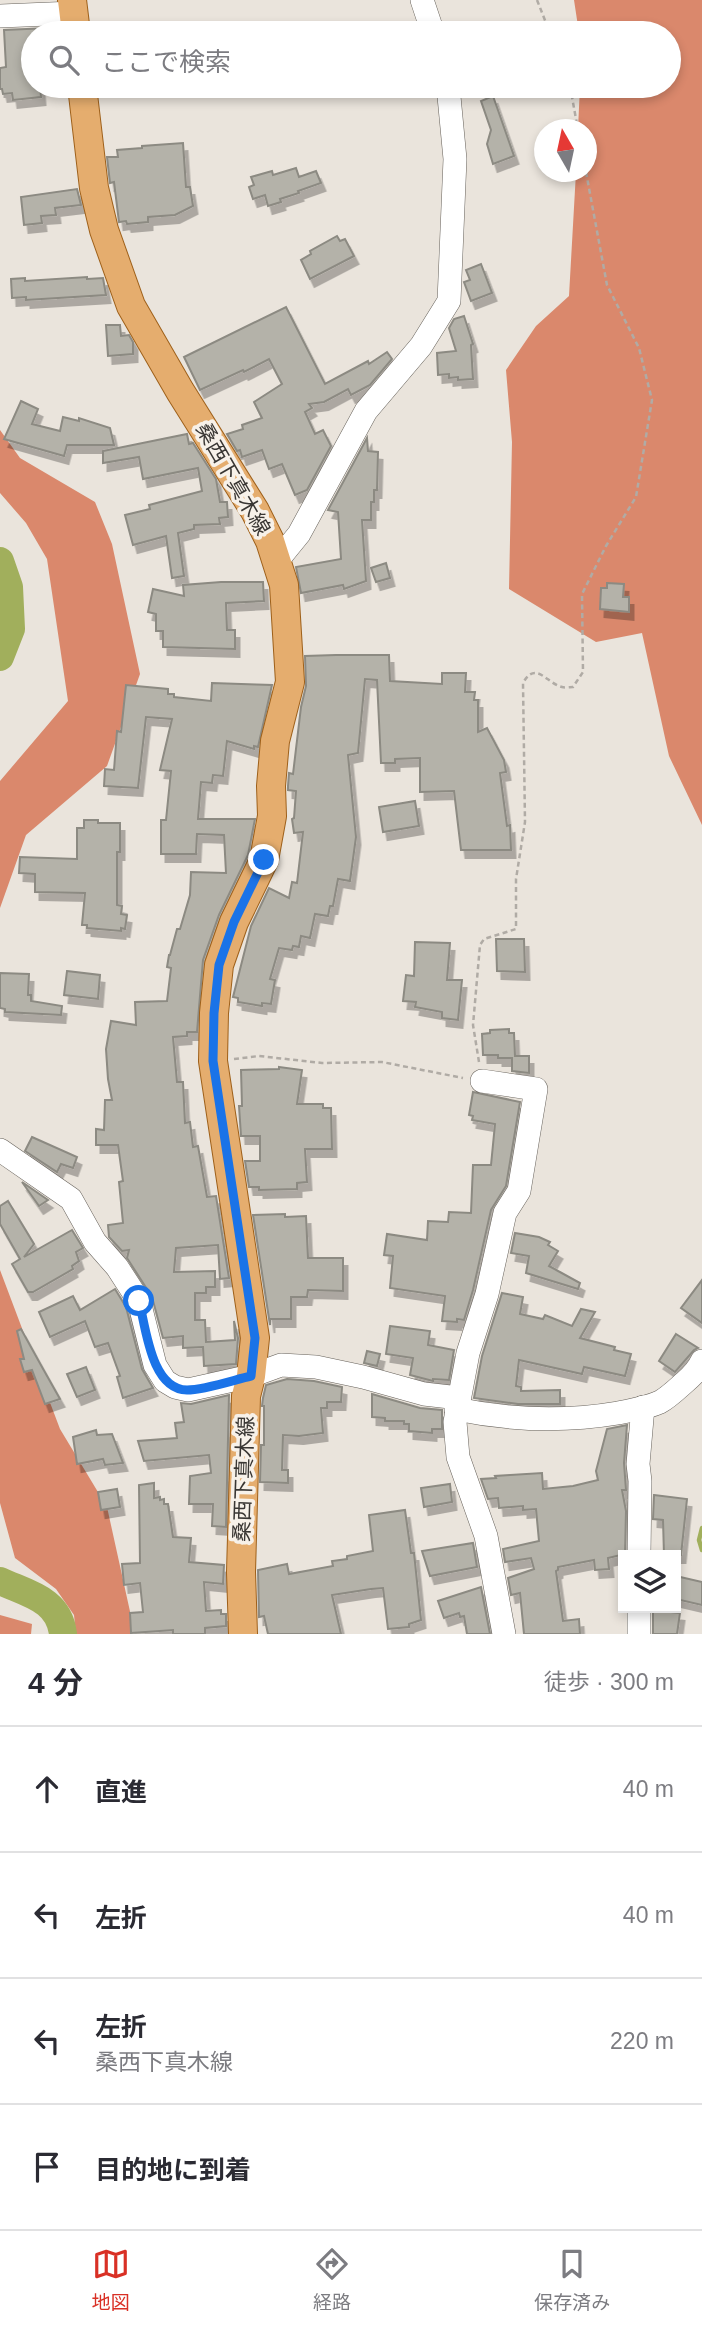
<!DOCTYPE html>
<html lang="ja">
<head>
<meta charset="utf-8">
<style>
	body { margin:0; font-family:Helvetica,"Noto Sans JP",sans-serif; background:#f2f2f3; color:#2b2b33 }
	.controls { position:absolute; right:21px; bottom:21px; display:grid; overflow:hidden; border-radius:0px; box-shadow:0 4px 10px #0003 }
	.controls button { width:63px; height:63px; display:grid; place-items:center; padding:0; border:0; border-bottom:2px solid #e1e1e2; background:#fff; color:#2b2b33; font:35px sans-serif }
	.compass { position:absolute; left:534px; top:119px; width:63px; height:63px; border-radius:50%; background:#fff; box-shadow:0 4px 10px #0003; rotate:351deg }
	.stop { position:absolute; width:21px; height:21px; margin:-16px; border:5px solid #1a73e8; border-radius:50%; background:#fff }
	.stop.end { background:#1a73e8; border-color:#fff; box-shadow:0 2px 7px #0008 }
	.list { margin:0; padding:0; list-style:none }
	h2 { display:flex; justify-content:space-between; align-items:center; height:91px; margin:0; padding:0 28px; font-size:30px }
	h2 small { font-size:23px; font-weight:400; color:#7c7c81 }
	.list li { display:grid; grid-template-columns:46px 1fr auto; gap:21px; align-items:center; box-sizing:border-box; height:126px; padding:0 28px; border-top:2px solid #e1e1e2 }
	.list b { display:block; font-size:26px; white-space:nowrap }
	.list p { margin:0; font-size:23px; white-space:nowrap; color:#7c7c81 }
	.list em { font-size:23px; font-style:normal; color:#7c7c81 }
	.icon { flex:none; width:38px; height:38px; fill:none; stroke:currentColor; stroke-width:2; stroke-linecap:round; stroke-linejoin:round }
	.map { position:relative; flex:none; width:702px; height:1634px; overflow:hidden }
	.search { position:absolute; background:#fff; box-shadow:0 4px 10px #0003; left:21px; right:21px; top:21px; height:77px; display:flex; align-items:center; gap:18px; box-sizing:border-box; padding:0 24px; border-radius:38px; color:#7c7c81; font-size:26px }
	.sheet { height:595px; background:#fff }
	nav { display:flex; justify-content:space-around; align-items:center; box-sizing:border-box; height:98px; border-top:2px solid #e1e1e2; background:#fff; font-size:19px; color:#7c7c81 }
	nav a { display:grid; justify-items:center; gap:4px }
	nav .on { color:#d93025 }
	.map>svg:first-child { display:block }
	.forest { fill:#da886c }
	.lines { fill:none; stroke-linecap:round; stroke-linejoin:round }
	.stream { stroke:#a1af5c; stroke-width:4.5 }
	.river { stroke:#a1af5c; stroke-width:28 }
	.building { fill:#b4b2a9; stroke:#8c8a82; stroke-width:2; filter:url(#shadow) }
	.minor-casing { stroke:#67625b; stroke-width:24 }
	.major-casing { stroke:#9e601a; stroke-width:30 }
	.path { stroke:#b0aba5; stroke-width:2.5; stroke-dasharray:5 3.5; stroke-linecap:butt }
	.minor { stroke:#fff; stroke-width:23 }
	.major { stroke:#e5ad6e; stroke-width:28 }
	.route { stroke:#1a73e8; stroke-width:9 }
	.labels { text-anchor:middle; stroke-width:7; stroke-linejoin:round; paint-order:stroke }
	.street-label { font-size:21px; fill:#393633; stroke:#f7f1e9 }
</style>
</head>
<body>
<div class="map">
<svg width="702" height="1634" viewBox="0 0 702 1634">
	<defs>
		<filter id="shadow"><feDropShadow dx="4.5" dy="8" stdDeviation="0" flood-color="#0004"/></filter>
	</defs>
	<rect width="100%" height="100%" fill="#eae4dc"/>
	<g class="forest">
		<polygon points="574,0 702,0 702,825 669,756 642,633 596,642 509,589 512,442 506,370 536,326 569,296 576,172 586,172 586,130 578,129 580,86 669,86 669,33 579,33"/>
		<polygon points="0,430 20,458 95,502 112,544 140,674 107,766 26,835 0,908 0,781 68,701 47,559 26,523 0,493"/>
		<polygon points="0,1270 60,1429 107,1507 131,1616 130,1634 76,1634 74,1615 56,1589 15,1558 0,1503"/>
		<polygon points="0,1615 32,1624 31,1634 0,1634"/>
	</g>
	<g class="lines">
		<polyline class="stream" points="702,1528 699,1540 702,1550"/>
		<g class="river">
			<polyline points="0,561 9,587 11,629 0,657"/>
			<path d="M0,1581c28,13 59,18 63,53"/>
		</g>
	</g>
	<g class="building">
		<polygon points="49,28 49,33 33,33 33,86 40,86 41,97 13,100 12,93 3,94 2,89 0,89 0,68 6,67 4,30"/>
		<polygon points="493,96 514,156 493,164 487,144 491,130 481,101"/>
		<polygon points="183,143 186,187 190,187 193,206 175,215 148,217 148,222 127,224 126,221 119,222 114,182 110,183 107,157 118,157 117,150 142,148 142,146"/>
		<polygon points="296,168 299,177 316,171 321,183 298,191 299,193 280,199 281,202 268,206 265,195 253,199 249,187 254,185 251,177 272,171 273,175"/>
		<polygon points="77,189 81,205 55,208 56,215 41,216 42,223 24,225 21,197"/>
		<polygon points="337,236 340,241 345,239 354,256 310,279 301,260 311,254 310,251"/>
		<polygon points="481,264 492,293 471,301 464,282 470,280 466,270"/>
		<polygon points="87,277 87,279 103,278 106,295 26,300 26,297 12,298 11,279 25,278 25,281"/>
		<polygon points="286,307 325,384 368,361 369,364 387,352 392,359 370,385 351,395 348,389 324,402 309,404 312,408 305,412 315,434 323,430 331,446 307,490 295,495 282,464 269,469 262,450 242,457 240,450 237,451 227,434 243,429 242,425 262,418 254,402 282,384 269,359 244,372 243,370 200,390 184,357"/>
		<polygon points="464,316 473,344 471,345 473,379 458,380 458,377 449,378 449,374 438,375 437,353 456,351 449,328 454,319"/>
		<polygon points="106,325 120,325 121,336 129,335 133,342 133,354 108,356"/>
		<polygon points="21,401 38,409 32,424 60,431 63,417 79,421 79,418 110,428 114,445 67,445 64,456 4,439"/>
		<polygon points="187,434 189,444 193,443 216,479 220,502 227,502 228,517 219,518 220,524 194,525 194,529 178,533 184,576 172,578 166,536 133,545 125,515 150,509 149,505 202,491 198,468 143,479 139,457 103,463 103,451"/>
		<polygon points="367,438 368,451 378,452 377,490 374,490 374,502 371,502 371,520 362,520 366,581 344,589 343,585 301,593 296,567 341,559 338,512 328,510"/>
		<polygon points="386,563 390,578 376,582 371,568"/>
		<polygon points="221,582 263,582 264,601 226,603 227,630 235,630 235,649 163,647 163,631 156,631 156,614 148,612 153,589 184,596 183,585"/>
		<polygon points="607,583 624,584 623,597 629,597 629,612 600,609 601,588 607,588"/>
		<polygon points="336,655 389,655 390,681 442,684 442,673 466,673 465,692 475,692 474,700 478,700 478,732 487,728 504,760 506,772 500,773 507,826 510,825 511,850 461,850 454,791 420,792 420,758 395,759 395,763 381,763 377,680 365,679 358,753 348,755 356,837 350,881 338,879 333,906 330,906 328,916 315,914 310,938 301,936 299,947 293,946 292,950 279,948 270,979 275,980 271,1004 262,1003 262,1006 238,1002 238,998 233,997 251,926 269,888 289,898 292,882 297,883 303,832 294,833 292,819 294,818 296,791 288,790 288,786 289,773 293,774 301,707 306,686 305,656"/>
		<polygon points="212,683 272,685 258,747 254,746 254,749 227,741 223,776 213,775 212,783 201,782 198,819 255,819 248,855 219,915 203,960 197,1032 187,1032 187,1036 173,1037 177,1082 183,1082 185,1123 190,1122 193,1147 198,1146 207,1197 216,1196 229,1278 220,1279 218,1245 176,1248 174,1272 215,1271 215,1287 206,1287 206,1293 195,1293 195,1320 205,1320 206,1342 235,1340 234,1321 238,1338 236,1364 204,1366 203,1347 183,1348 183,1336 163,1338 152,1297 127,1258 129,1250 122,1251 109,1237 108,1225 123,1223 119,1182 123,1181 118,1145 96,1145 96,1129 104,1130 105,1100 112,1100 108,1079 106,1049 111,1021 136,1025 135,1002 167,1001 171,968 167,967 169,955 170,955 177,929 180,929 190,895 191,872 226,873 224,835 197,834 196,854 161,854 161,820 166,820 171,771 160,770 172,719 146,717 138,788 104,786 105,769 114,770 117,731 121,732 126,685 168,689 168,694 174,694 174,697 211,701"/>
		<polygon points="415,801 419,826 383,832 379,807"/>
		<polygon points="84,820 98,820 98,823 120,823 120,852 117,852 117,905 122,906 121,914 127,915 125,929 121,928 121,931 87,928 87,925 82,925 85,893 35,892 35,874 19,873 20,857 77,859 77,828 84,828"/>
		<polygon points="496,939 524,939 525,972 497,971"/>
		<polygon points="415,942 450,943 447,980 462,980 458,1020 442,1018 442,1012 415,1007 416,1002 403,1001 406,975 414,976"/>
		<polygon points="67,971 100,975 98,999 64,995"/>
		<polygon points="0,973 29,974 28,995 31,995 31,1001 62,1006 61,1015 5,1012 5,1009 0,1008"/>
		<polygon points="509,1029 509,1033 514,1033 515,1056 529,1056 529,1073 512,1071 512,1058 498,1058 498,1055 483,1055 482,1034 490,1033 490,1030"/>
		<polygon points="279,1067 302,1070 297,1104 323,1104 323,1108 331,1108 332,1149 305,1149 307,1182 297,1183 297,1189 259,1190 259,1187 249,1187 245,1161 260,1161 260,1136 241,1136 239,1106 242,1106 241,1070 279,1069"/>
		<polygon points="473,1092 520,1102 506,1186 491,1210 473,1290 464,1320 457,1319 457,1322 442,1321 445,1296 390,1288 393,1256 384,1255 387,1234 427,1240 428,1221 448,1222 449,1212 471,1213 473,1165 491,1165 495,1124 472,1120 473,1116 469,1115"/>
		<polygon points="32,1137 77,1157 73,1168 61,1164 57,1172 25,1151"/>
		<polygon points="22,1182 48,1200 39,1206"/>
		<polygon points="8,1201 34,1244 24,1257 72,1230 83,1248 76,1252 79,1261 72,1266 73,1269 33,1292 28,1292 12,1264 20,1259 0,1224 0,1206"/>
		<polygon points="285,1214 285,1217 306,1216 308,1258 343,1258 343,1291 308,1290 307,1297 291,1297 291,1319 270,1319 270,1325 253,1215"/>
		<polygon points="515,1233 539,1237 550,1242 548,1245 558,1251 549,1266 580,1283 578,1289 526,1273 529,1256 511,1253"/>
		<polygon points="702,1280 702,1323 681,1308"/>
		<polygon points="115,1289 126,1307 142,1369 153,1388 123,1398 117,1377 120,1376 108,1343 95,1347 85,1321 50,1337 39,1312 73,1296 80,1310"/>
		<polygon points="502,1293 523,1297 520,1314 543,1319 545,1315 572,1326 581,1309 595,1312 580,1338 615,1347 614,1350 631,1354 625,1376 584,1367 582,1374 519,1360 516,1386 521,1387 521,1391 560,1390 560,1404 518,1404 474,1398 482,1356"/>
		<polygon points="390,1326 430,1331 428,1345 454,1350 449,1380 433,1379 433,1381 410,1375 413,1358 386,1354"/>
		<polygon points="21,1329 42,1367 60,1399 45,1404 32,1370 24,1372 20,1359 24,1359 17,1331"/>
		<polygon points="676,1334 698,1348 694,1350 675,1372 659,1361"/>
		<polygon points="367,1351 380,1354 377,1366 364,1363"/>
		<polygon points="86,1367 95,1390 77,1397 67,1374"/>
		<polygon points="287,1379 314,1381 342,1387 341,1402 327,1402 327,1408 321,1408 323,1433 299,1436 283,1435 282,1470 288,1470 288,1483 260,1482 261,1445 264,1445 264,1406 262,1406 263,1398 266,1385"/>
		<polygon points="372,1394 420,1408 442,1410 442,1429 432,1429 432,1433 409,1431 409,1424 404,1424 404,1421 385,1421 385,1418 372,1417"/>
		<polygon points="229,1395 226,1527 212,1526 213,1504 189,1504 190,1476 211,1473 209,1455 144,1461 138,1441 177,1438 175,1423 184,1422 181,1403 191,1404"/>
		<polygon points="627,1425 624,1463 626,1490 622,1490 626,1511 625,1554 608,1558 609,1569 595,1570 594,1560 558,1567 558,1570 556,1571 563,1621 579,1619 580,1634 524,1634 520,1593 511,1595 508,1578 534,1569 531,1558 505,1562 503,1549 539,1541 536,1509 523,1510 523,1506 499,1508 498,1498 488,1499 481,1479 496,1478 495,1476 542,1473 543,1489 573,1486 598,1480 596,1471 607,1429"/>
		<polygon points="96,1430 97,1435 112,1434 123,1463 105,1465 103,1459 77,1464 73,1437"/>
		<polygon points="154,1483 154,1498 160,1497 160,1500 164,1499 164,1504 168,1504 173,1537 191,1538 189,1562 224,1565 223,1584 204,1582 206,1611 221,1610 221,1614 226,1614 226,1626 205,1628 205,1634 173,1634 173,1630 131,1633 130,1613 143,1612 140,1583 124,1585 122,1564 140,1563 139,1485"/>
		<polygon points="450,1484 452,1502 424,1507 421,1488"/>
		<polygon points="117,1489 120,1507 101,1510 98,1492"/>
		<polygon points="654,1495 687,1499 681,1555 664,1555 663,1520 653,1519"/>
		<polygon points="405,1510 411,1553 414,1553 421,1620 409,1624 409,1627 388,1629 383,1588 371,1589 332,1595 341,1634 268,1634 264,1616 259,1617 258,1570 287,1564 289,1574 333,1566 332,1561 347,1559 347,1556 373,1551 369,1515"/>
		<polygon points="473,1543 477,1567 430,1576 422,1551"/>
		<polygon points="676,1576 702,1582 702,1605 676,1599"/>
		<polygon points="481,1587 490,1634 467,1634 464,1616 460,1617 459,1613 444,1618 438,1601"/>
		<polygon points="653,1610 680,1613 677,1634 653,1634"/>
	</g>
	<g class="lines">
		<defs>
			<g id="minor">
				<polyline points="422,0 433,33"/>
				<polyline points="0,16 74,13"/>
				<polyline points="277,561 299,534 366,411 421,346 449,301 455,159 448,86"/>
				<polyline points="482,1081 536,1089 519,1191 505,1213 487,1294 468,1353 455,1422 458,1457 486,1536 504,1634"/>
				<polyline points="0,1150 71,1199 95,1242 117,1267 139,1301 155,1365 165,1381 175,1387 188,1390 251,1376 281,1365 316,1367 363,1377 424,1394 459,1398"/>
				<path d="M456,1409c53,11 109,13 162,4 14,-3 29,-5 42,-11 9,-5 17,-13 25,-20 8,-7 13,-12 17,-21"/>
				<polyline points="639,1555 640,1481 638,1464 643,1407"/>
				<polyline points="639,1608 639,1634"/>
			</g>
			<g id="major">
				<polyline points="72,0 76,33"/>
				<polyline points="82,86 94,188 104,230 131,306 180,391 255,511 270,541 284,585 290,682 275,741 271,786 272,816 264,860 234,922 219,965 214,1013 213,1061 255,1338 251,1376 246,1396 241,1572 243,1634"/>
			</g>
		</defs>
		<use href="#minor" class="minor-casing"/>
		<use href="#major" class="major-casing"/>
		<g class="path">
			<polyline points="537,0 550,33"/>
			<polyline points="570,86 578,130"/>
			<polyline points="234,1059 259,1056 322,1063 382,1062 463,1078"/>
			<path d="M479,1062l-6,-37 7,-80 4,-6 32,-10v-50l9,-57 -2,-139c13,-23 23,0 39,4 3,1 8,0 11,0l10,-15 -1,-78 24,-48 30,-49 16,-97 -13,-52 -32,-63 -21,-113"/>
		</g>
		<use href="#minor" class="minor"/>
		<use href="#major" class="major"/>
	</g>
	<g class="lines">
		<path class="route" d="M139,1301c7,27 12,88 48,89 17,0 47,-10 64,-14l4,-38 -42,-277 1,-48 5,-48 15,-43 30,-62"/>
	</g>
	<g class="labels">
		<g class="street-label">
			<text transform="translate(233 479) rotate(60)" y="7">桑西下真木線</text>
			<text transform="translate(244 1479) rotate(-88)" y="7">桑西下真木線</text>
		</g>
	</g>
</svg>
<div class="controls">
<button><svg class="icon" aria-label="layers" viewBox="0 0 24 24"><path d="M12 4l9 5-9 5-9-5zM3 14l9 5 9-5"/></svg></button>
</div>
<svg class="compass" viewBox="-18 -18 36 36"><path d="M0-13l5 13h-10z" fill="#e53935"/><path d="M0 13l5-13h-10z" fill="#7c7c81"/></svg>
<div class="stop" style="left:139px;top:1301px"></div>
<div class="stop end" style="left:264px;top:860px"></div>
<div class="search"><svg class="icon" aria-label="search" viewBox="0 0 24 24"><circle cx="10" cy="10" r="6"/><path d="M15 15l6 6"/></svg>ここで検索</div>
</div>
<section class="sheet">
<h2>4 分<small>徒歩 · 300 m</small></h2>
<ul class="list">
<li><svg class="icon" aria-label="ahead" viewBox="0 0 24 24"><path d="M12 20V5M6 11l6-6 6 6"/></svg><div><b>直進</b></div><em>40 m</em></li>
<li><svg class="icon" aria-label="left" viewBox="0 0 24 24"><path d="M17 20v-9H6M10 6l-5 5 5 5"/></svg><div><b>左折</b></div><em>40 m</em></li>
<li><svg class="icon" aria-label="left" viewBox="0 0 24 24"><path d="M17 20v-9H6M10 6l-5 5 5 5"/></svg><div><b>左折</b><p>桑西下真木線</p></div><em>220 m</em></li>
<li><svg class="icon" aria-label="arrive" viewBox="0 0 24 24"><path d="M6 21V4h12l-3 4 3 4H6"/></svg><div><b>目的地に到着</b></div></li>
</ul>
</section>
<nav>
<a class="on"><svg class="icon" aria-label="map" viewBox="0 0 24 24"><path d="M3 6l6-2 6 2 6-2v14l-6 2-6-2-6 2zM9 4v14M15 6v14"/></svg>地図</a>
<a><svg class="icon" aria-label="directions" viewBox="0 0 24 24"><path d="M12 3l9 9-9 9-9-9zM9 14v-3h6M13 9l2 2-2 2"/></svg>経路</a>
<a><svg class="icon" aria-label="saved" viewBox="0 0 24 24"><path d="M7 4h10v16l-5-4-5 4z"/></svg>保存済み</a>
</nav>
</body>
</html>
